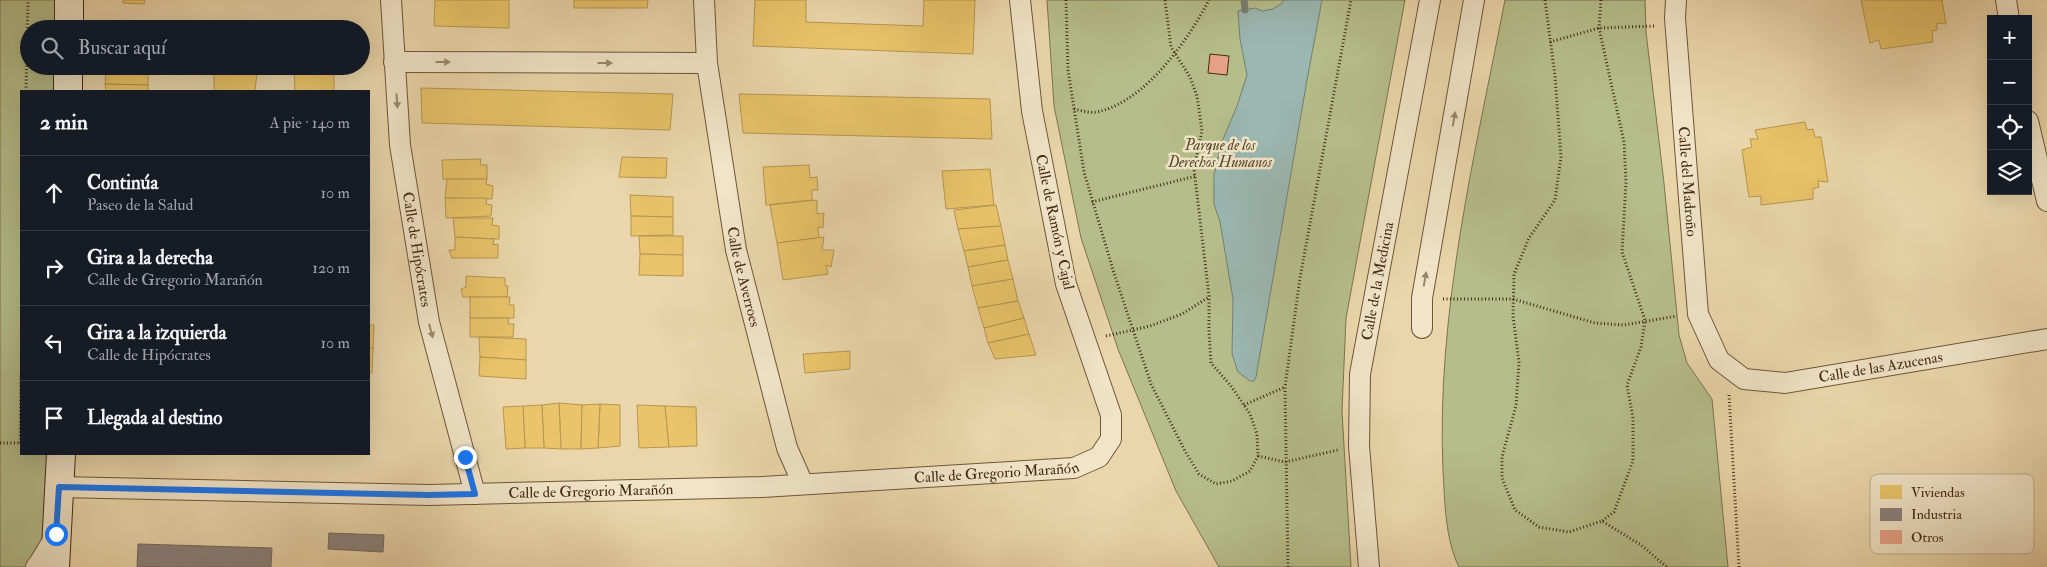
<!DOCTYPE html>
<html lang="es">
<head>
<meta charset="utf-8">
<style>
	body { margin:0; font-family:"IM FELL Double Pica",serif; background:#20242c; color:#f1f3f6 }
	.controls { position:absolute; right:15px; top:15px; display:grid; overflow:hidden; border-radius:0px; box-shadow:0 5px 20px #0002 }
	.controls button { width:45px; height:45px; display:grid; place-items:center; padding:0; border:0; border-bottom:1px solid #363941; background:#171b24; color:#f1f3f6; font:25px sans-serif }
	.stop { position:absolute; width:15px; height:15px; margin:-11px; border:4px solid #1a73e8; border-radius:50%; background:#fff }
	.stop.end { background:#1a73e8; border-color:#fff; box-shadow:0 1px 5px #0008 }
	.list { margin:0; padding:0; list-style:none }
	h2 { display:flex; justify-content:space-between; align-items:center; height:65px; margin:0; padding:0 20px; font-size:21px }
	h2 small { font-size:16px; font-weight:400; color:#9ea1a6 }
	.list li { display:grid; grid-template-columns:32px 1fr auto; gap:15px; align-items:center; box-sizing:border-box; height:75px; padding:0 20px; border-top:1px solid #363941 }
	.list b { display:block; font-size:19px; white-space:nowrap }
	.list p { margin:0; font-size:16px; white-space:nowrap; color:#9ea1a6 }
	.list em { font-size:16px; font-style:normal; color:#9ea1a6 }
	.icon { flex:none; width:28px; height:28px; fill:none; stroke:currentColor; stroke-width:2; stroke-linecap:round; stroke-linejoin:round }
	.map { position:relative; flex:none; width:2047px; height:567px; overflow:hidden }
	.search { position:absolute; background:#171b24; box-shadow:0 5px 20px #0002; left:20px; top:20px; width:350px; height:55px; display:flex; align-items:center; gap:12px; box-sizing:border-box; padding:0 18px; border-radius:28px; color:#9ea1a6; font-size:19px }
	.panel { position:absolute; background:#171b24; box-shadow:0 5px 20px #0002; left:20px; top:90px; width:350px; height:365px; border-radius:0px }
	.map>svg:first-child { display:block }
	.green { fill:#b5be8a; stroke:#7c7450 }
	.water { fill:#9ab7b1; stroke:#777f73 }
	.homes { fill:#e9c46a; stroke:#b79650 }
	.industry { fill:#8a817c; stroke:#75675d }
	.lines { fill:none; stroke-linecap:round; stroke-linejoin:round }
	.stream { stroke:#777f73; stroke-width:7 }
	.building { fill:#e5a287; stroke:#432b15 }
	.street-casing { stroke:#6d563a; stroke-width:22 }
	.secondary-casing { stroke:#432b15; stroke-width:30 }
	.path { stroke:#432b15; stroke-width:3; stroke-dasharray:1 2.5; stroke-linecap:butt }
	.street { stroke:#f1e4c8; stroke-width:20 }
	.secondary { stroke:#f1e4c8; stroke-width:28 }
	.oneway { fill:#9a886e }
	.route { stroke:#1a73e8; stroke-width:6 }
	.labels { text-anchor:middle; stroke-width:5; stroke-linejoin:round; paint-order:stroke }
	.park-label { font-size:15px; font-style:italic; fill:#5a482c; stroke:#f1e4c8 }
	.street-label { font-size:15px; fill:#432b15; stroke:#f1e4c8 }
	.key { fill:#f1e4c8; stroke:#bdac92; stroke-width:1 }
	.key-label { font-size:14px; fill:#432b15 }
</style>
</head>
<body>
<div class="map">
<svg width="2047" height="567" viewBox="0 0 2047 567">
	<rect width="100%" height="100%" fill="#ead6aa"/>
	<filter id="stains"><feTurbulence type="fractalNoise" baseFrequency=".004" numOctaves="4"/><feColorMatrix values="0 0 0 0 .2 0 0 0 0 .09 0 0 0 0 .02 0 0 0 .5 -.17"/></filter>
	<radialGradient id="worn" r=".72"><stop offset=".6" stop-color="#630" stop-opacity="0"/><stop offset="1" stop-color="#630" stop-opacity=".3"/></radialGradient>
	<g class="green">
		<polygon points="0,0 58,0 57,29 29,29 29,66 56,66 55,91 21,91 21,454 50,454 44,543 26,567 0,567"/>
		<polygon points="1047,0 1405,0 1346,318 1342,411 1351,567 1219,567 1176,491 1118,349 1081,238 1054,106"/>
		<path d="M1505,0h140l1,32 18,151 15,152 8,28 25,36 16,168h-269c-14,-28 -14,-65 -16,-96 -7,-159 32,-316 62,-471z"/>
	</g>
	<polygon class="water" points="1284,0 1322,0 1307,80 1256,377 1254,381 1250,381 1238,372 1232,354 1233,299 1220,222 1214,204 1214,175 1221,144 1237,106 1247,75 1240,39 1238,11 1255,8 1262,11 1273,9 1282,3"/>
	<g class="homes">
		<polygon points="123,0 145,0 144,4 123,3"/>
		<polygon points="435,0 509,0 509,28 434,26"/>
		<polygon points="574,0 648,0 647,8 574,8"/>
		<polygon points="755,0 806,0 806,22 923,26 924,0 975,0 973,54 753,46"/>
		<polygon points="1861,0 1942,0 1946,24 1937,23 1937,30 1932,31 1933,42 1881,49 1879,40 1870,43"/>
		<polygon points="106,66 148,69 148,85 105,84"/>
		<polygon points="214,66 257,66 257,72 214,71"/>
		<polygon points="298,66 335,66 334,71 298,71"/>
		<polygon points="214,71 257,72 255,91 214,91"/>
		<polygon points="294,71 334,71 334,91 295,91"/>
		<polygon points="105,84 148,85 148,91 106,91"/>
		<polygon points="421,88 673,94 670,130 422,123"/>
		<polygon points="739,94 990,99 992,139 743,133"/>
		<polygon points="1805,122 1807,130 1813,129 1815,137 1821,137 1828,182 1818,181 1819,187 1813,189 1813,199 1761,205 1761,196 1749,197 1742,150 1752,147 1750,139 1758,139 1755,130"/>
		<polygon points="622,157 667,158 666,178 619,177"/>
		<polygon points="481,159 480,165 487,165 487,179 443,179 442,160"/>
		<polygon points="809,165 810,178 817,177 818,190 812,190 812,200 766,205 763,167"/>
		<polygon points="990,169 994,205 946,209 942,171"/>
		<polygon points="447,179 487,179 486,184 493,186 492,199 445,198"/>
		<polygon points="630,195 673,197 673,217 631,216"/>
		<polygon points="445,198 487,198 486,204 492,205 491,216 446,218"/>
		<polygon points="817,200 817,214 824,213 823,228 818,227 819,238 777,243 770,205"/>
		<polygon points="996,205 1001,226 958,229 954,210"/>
		<polygon points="631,216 673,217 673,235 631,236"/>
		<polygon points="453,218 493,218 492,225 499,226 499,239 455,237"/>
		<polygon points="1001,226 1005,245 964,251 958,229"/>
		<polygon points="639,236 683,236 683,255 640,254"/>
		<polygon points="455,237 494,239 493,245 498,244 498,258 452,258 449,250 455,250"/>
		<polygon points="824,237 822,250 834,250 831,267 826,265 828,274 783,280 777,243"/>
		<polygon points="1005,245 1008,260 968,267 964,251"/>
		<polygon points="640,254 683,255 683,276 639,275"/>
		<polygon points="1008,260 1013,279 972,286 968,267"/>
		<polygon points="466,276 505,278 505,286 508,286 507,297 463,297 461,289 466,287"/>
		<polygon points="1013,279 1018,301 978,308 972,286"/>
		<polygon points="470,297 510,297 509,305 514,305 514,318 470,318"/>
		<polygon points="1018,301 1024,318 984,328 978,308"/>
		<polygon points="470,318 509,318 508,324 514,324 513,337 470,337"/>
		<polygon points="1024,318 1029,334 988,343 984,328"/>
		<polygon points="369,325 374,325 373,348 369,349"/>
		<polygon points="1029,334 1036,355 995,359 988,343"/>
		<polygon points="479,337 526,339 526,360 480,357"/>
		<polygon points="373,348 372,373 369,373 369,349"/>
		<polygon points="850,351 850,369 805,373 803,354"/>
		<polygon points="480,357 526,360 526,379 479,376"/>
		<polygon points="559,403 582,405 581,449 561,449"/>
		<polygon points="559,403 561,449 544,448 542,405"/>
		<polygon points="600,404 620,405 620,446 598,448"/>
		<polygon points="600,404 598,448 581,449 582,405"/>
		<polygon points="542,405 544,448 525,448 523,406"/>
		<polygon points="637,405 665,406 669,447 639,448"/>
		<polygon points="523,406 525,448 506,449 503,407"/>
		<polygon points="665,406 696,407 697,446 669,447"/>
	</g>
	<g class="industry">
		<polygon points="329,533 384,535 383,552 328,549"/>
		<polygon points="138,544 272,548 271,567 137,567"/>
	</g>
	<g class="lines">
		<polyline class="stream" points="1244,0 1245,10"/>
	</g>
	<polygon class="building" points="1210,54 1229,56 1227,75 1208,73"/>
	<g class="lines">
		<defs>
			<g id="street">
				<path id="s1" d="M391,0l9,145 29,177 46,172"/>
				<path id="s2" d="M704,0l3,63 29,187 51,198 16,36"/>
				<path id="s3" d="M1676,0l-1,18 23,296 21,46 25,19 41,4 262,-44"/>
				<polyline points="2006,0 2009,19"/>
				<polyline points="394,62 707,63"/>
				<polyline points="2028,121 2047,201"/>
				<polyline points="1422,328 1422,298 1474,0"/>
				<path id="s4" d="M59,487l370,8 333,-8 312,-19 25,-11 12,-18v-24l-45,-131 -34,-173 -12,-111"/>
				<polyline points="36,567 40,562 55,537"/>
				<path id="s5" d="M1369,567l-10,-121 1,-72 70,-374"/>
			</g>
			<g id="secondary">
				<polyline points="69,29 69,0"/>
				<polyline points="68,91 68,66"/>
				<polyline points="55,567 61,454"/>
			</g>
		</defs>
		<use href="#street" class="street-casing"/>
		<use href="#secondary" class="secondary-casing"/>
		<g class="path">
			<polyline points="1066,0 1068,70 1084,172 1113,270 1151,384 1185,451 1199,474 1216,484 1232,481 1250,471 1258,456 1257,434 1250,414 1231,386 1211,363 1209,332 1209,296 1194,169 1202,131 1197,96 1190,77 1171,47 1165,0"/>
			<polyline points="1545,0 1555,76 1561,157 1555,200 1529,238 1514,274 1513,316 1519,362 1516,406 1502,457 1502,478 1515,510 1539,527 1569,532 1602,521 1641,545 1667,567"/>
			<polyline points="1601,0 1599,28 1624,142 1626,182 1622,252 1645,320 1641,347 1627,385 1633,418 1633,461 1614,512 1602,521"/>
			<polyline points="1550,42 1599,28 1654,26"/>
			<polyline points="26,91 28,0"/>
			<path d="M1074,109c9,2 18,5 27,2 46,-12 87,-71 108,-111"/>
			<polyline points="1092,202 1196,176"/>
			<polyline points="1443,299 1513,299 1595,323 1624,325 1677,316"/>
			<polyline points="1106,336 1150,326 1182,314 1209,297"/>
			<polyline points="1729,395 1739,567"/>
			<polyline points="1244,405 1285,387"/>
			<polyline points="0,443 21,443"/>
			<polyline points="20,443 21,374"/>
			<polyline points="1258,456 1285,462 1338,450"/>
			<polyline points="1288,567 1285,387 1300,278 1351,0"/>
		</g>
		<use href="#street" class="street"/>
		<use href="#secondary" class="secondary"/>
	</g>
	<defs><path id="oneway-solid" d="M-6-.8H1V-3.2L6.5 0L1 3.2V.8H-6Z" transform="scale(1.25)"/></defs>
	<g class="oneway">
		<use href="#oneway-solid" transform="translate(443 62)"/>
		<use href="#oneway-solid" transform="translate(605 63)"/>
		<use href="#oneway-solid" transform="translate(397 101) rotate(86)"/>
		<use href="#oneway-solid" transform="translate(1454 119) rotate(-80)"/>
		<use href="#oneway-solid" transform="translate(1425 279) rotate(-80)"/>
		<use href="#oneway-solid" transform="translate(431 331) rotate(75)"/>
	</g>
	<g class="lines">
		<polyline class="route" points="56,534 59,487 428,495 475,494 465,457"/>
	</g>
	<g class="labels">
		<g class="park-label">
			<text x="1220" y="150">Parque de los<tspan x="1220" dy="17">Derechos Humanos</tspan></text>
		</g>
		<g class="street-label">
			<text dy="5" stroke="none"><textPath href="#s3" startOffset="182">Calle del Madroño</textPath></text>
			<text transform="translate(1055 222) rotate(78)" y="5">Calle de Ramón y Cajal</text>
			<text dy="5" stroke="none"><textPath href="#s1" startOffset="251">Calle de Hipócrates</textPath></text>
			<text dy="5" stroke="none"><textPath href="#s2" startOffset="280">Calle de Averroes</textPath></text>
			<text dy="5" stroke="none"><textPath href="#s5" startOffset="288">Calle de la Medicina</textPath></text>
			<text dy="5" stroke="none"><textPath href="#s3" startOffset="535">Calle de las Azucenas</textPath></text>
			<text dy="5" stroke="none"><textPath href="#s4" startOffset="938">Calle de Gregorio Marañón</textPath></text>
			<text dy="5" stroke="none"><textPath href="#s4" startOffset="532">Calle de Gregorio Marañón</textPath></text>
		</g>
	</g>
	<rect x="1870" y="474" width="164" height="80" rx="8" class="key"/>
	<rect x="1880" y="485" width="22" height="14" fill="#e9c46a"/>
	<rect x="1880" y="508" width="22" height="13" fill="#8a817c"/>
	<rect x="1880" y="530" width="22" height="14" fill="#e5a287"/>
	<g class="key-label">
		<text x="1911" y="497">Viviendas</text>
		<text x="1911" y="519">Industria</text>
		<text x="1911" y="542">Otros</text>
	</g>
	<rect width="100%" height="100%" filter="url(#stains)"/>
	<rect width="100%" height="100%" fill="url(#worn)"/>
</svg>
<div class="controls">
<button>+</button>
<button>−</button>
<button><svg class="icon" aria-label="locate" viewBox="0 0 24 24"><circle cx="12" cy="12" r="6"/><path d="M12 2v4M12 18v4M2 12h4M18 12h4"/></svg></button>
<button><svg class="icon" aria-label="layers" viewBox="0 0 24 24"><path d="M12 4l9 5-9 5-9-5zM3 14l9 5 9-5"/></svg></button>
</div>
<div class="stop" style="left:56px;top:534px"></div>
<div class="stop end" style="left:465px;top:457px"></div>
<div class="search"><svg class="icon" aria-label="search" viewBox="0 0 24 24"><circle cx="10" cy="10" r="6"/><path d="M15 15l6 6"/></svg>Buscar aquí</div>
<section class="panel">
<h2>2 min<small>A pie · 140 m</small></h2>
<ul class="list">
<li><svg class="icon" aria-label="ahead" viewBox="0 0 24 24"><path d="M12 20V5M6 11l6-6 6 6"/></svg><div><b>Continúa</b><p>Paseo de la Salud</p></div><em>10 m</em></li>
<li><svg class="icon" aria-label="right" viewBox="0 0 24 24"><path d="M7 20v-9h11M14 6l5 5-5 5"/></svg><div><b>Gira a la derecha</b><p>Calle de Gregorio Marañón</p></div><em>120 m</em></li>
<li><svg class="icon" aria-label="left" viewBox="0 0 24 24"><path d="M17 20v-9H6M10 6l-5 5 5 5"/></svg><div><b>Gira a la izquierda</b><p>Calle de Hipócrates</p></div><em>10 m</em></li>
<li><svg class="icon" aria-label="arrive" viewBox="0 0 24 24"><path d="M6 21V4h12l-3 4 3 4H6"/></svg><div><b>Llegada al destino</b></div></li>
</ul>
</section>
</div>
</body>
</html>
